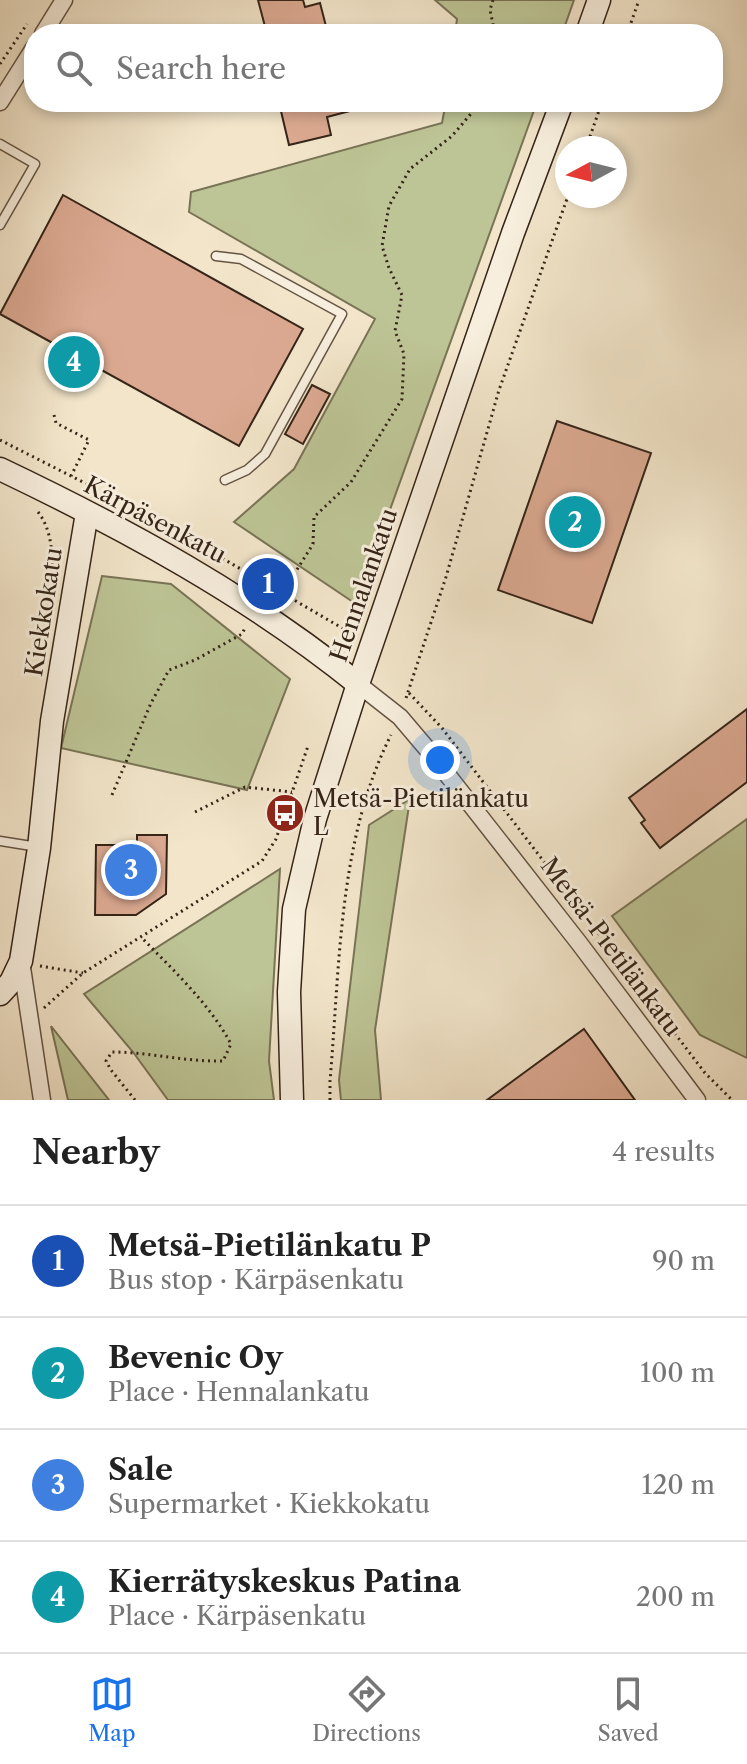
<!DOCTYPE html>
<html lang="en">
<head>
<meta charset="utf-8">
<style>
	body { margin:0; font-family:"Libre Caslon Text",serif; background:#f6f6f6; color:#222 }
	.compass { position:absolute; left:555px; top:136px; width:72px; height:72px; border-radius:50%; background:#fff; box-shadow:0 4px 12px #0003; rotate:263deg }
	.you { position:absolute; left:440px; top:760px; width:28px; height:28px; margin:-20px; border:6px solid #fff; border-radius:50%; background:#1a73e8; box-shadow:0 0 0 12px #1a73e833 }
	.badge { display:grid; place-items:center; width:52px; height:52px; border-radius:50%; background:#1a73e8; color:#fff; font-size:26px; font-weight:700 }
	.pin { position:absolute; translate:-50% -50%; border:4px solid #fff; box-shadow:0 2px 8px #0006 }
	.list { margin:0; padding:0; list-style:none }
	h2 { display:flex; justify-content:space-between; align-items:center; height:104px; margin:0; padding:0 32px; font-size:34px }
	h2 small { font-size:26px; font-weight:400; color:#767676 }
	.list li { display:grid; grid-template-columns:52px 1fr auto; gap:24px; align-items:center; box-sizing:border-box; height:112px; padding:0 32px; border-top:2px solid #e0e0e0 }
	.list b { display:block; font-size:30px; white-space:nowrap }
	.list p { margin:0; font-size:26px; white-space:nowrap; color:#767676 }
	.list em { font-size:26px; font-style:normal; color:#767676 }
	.icon { flex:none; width:44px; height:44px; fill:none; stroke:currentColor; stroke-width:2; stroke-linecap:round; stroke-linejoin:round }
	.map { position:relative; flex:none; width:747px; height:1100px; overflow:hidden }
	.search { position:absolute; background:#fff; box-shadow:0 4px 12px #0003; left:24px; right:24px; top:24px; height:88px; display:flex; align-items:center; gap:20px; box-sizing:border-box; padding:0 28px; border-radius:32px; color:#767676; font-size:30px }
	.sheet { height:552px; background:#fff }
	nav { display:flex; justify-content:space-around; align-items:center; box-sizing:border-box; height:112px; border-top:2px solid #e0e0e0; background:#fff; font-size:22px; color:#767676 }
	nav a { display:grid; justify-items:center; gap:4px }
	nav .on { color:#1a73e8 }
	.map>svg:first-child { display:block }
	.green { fill:#bdc495; stroke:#797456; stroke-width:2 }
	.building { fill:#dba991; stroke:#352418; stroke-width:2 }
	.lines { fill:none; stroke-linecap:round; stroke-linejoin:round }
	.lane-casing { stroke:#645444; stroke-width:11 }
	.street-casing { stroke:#645444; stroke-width:19 }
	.secondary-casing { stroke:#352418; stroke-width:25 }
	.path { stroke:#352418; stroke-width:3; stroke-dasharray:2 4; stroke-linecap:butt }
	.lane { stroke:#f7eedd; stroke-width:8 }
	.street { stroke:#f7eedd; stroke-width:16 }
	.secondary { stroke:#f7eedd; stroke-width:22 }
	.labels { text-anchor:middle; stroke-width:6; stroke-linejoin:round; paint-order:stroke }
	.street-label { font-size:24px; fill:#352418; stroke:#f7eedd }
	.poi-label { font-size:24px; fill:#352418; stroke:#f7eedd; text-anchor:start }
</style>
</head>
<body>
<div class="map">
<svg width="747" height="1100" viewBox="0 0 747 1100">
	<rect width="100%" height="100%" fill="#f2e5ca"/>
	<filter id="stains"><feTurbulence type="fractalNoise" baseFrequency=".0025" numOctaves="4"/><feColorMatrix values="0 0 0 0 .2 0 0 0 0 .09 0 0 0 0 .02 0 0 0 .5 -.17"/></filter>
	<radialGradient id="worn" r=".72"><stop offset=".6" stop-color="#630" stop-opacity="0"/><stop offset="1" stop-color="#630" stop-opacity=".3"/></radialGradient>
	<g class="green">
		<polygon points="435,0 574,0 562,34 455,34 457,19"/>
		<polygon points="446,102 537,102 356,604 234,522 294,469 375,319 189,212 191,192 442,123"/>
		<polygon points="102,576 171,584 290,679 247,790 61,748"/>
		<polygon points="410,799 375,1030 381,1100 341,1100 339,1080 369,825"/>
		<polygon points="747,819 747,1058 700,1035 612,916"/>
		<polygon points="280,869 269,1061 274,1100 168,1100 133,1052 84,994"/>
		<polygon points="51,1026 109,1100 68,1100"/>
	</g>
	<g class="building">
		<polygon points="258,0 303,0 305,7 320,3 328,34 267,34"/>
		<polygon points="284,102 363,102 365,107 327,117 331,135 289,145 280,107 285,106"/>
		<polygon points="63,195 303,329 239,446 0,314"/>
		<polygon points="68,351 87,361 80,373 62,362"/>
		<polygon points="312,385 330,394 303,444 285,434"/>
		<polygon points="557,421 651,453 592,623 498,590"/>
		<polygon points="747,709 747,782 660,848 641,823 645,820 629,798"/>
		<polygon points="137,835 167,835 166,894 136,915 95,915 96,845 137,845"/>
		<polygon points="584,1029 635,1100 487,1100 525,1072"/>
	</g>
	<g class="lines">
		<defs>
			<g id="lane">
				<polyline points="0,144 35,164 0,225"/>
				<polyline points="216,256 241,259 342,314 265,454 247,470 225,480"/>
				<polyline points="0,841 38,847"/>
			</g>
			<g id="street">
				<polyline points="43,34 64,0"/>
				<polyline points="0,102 34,48"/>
				<polyline points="358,684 400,717 428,750 579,943 697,1100"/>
				<polyline points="21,961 42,1100"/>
			</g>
			<g id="secondary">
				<polyline points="587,34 599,0"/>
				<path d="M0,469c126,60 249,127 358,215"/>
				<polyline points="0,994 11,982 21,961 39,848 52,721 87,513"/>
				<polyline points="292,1100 289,992 294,909 315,819 358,684 513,233 562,102"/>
			</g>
		</defs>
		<use href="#lane" class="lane-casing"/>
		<use href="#street" class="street-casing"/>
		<use href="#secondary" class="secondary-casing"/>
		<g class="path">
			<polyline points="493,0 490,10 495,34"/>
			<polyline points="627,34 639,0"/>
			<polyline points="0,64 27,24"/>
			<polyline points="586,148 602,102"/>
			<polyline points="54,415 56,423 89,440 71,476"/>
			<polyline points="0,440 148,515 349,632"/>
			<path d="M38,512c27,34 8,102 3,144"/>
			<polyline points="275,597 283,592 313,544 314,517 351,482 402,399 404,354 395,331 402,295 389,268 382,246 389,206 410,169 452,136 475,109 476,102"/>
			<polyline points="409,693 442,728 705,1073 732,1100"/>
			<polyline points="406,698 446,577 499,390 568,196"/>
			<polyline points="112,795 151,703 169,670 195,660 242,634 245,628"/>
			<polyline points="195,812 245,787 292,792"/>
			<polyline points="40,966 83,973"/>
			<polyline points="44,1008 83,973 262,861 276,839 308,746"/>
			<path d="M135,1100l-24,-30 -5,-9 6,-9c37,0 73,10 111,9l8,-17c-22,-41 -58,-74 -90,-107"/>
			<path d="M330,1100v-19c10,-115 8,-241 61,-346"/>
		</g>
		<use href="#lane" class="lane"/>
		<use href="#street" class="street"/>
		<use href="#secondary" class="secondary"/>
	</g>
	<defs>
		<symbol id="bus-disc" viewBox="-11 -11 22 22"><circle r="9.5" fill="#8f2418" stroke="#f7eedd"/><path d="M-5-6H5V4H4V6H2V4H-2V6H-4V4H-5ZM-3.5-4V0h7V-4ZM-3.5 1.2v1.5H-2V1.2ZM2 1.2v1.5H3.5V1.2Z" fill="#fff"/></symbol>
	</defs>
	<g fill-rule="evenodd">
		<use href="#bus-disc" x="263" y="791" width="44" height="44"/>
	</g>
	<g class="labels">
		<g class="street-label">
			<text transform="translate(155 520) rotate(28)" y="8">Kärpäsenkatu</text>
			<text transform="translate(364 585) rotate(-71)" y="8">Hennalankatu</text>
			<text transform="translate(44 612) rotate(-81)" y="8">Kiekkokatu</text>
			<text transform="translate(611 947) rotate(53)" y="8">Metsä-Pietilänkatu</text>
		</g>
		<g class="poi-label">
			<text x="313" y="807">Metsä-Pietilänkatu<tspan x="313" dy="28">L</tspan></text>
		</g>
	</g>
	<rect width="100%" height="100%" filter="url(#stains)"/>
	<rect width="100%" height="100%" fill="url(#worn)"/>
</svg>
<svg class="compass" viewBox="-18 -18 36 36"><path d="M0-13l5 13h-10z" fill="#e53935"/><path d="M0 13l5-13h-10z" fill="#767676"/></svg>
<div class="you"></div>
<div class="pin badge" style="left:268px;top:584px;background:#1a4fb4">1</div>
<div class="pin badge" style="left:575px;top:522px;background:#0f9aa8">2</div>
<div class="pin badge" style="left:131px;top:870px;background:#3f7fe0">3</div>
<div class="pin badge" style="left:74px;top:362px;background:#0f9aa8">4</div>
<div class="search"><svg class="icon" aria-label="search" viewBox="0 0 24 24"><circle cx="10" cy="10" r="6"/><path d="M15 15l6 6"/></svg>Search here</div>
</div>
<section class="sheet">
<h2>Nearby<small>4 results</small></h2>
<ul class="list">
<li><span class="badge" style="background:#1a4fb4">1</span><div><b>Metsä-Pietilänkatu P</b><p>Bus stop · Kärpäsenkatu</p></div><em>90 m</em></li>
<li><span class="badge" style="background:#0f9aa8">2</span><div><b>Bevenic Oy</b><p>Place · Hennalankatu</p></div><em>100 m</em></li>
<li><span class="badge" style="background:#3f7fe0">3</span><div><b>Sale</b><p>Supermarket · Kiekkokatu</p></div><em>120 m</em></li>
<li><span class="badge" style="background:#0f9aa8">4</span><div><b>Kierrätyskeskus Patina</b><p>Place · Kärpäsenkatu</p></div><em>200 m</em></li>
</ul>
</section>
<nav>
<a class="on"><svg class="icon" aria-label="map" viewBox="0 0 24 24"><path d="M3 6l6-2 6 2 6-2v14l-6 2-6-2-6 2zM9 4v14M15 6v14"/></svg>Map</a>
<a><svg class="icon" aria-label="directions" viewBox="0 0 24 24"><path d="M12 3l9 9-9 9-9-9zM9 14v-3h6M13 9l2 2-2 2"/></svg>Directions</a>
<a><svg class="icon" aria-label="saved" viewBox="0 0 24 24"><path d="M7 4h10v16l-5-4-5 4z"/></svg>Saved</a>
</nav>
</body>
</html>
